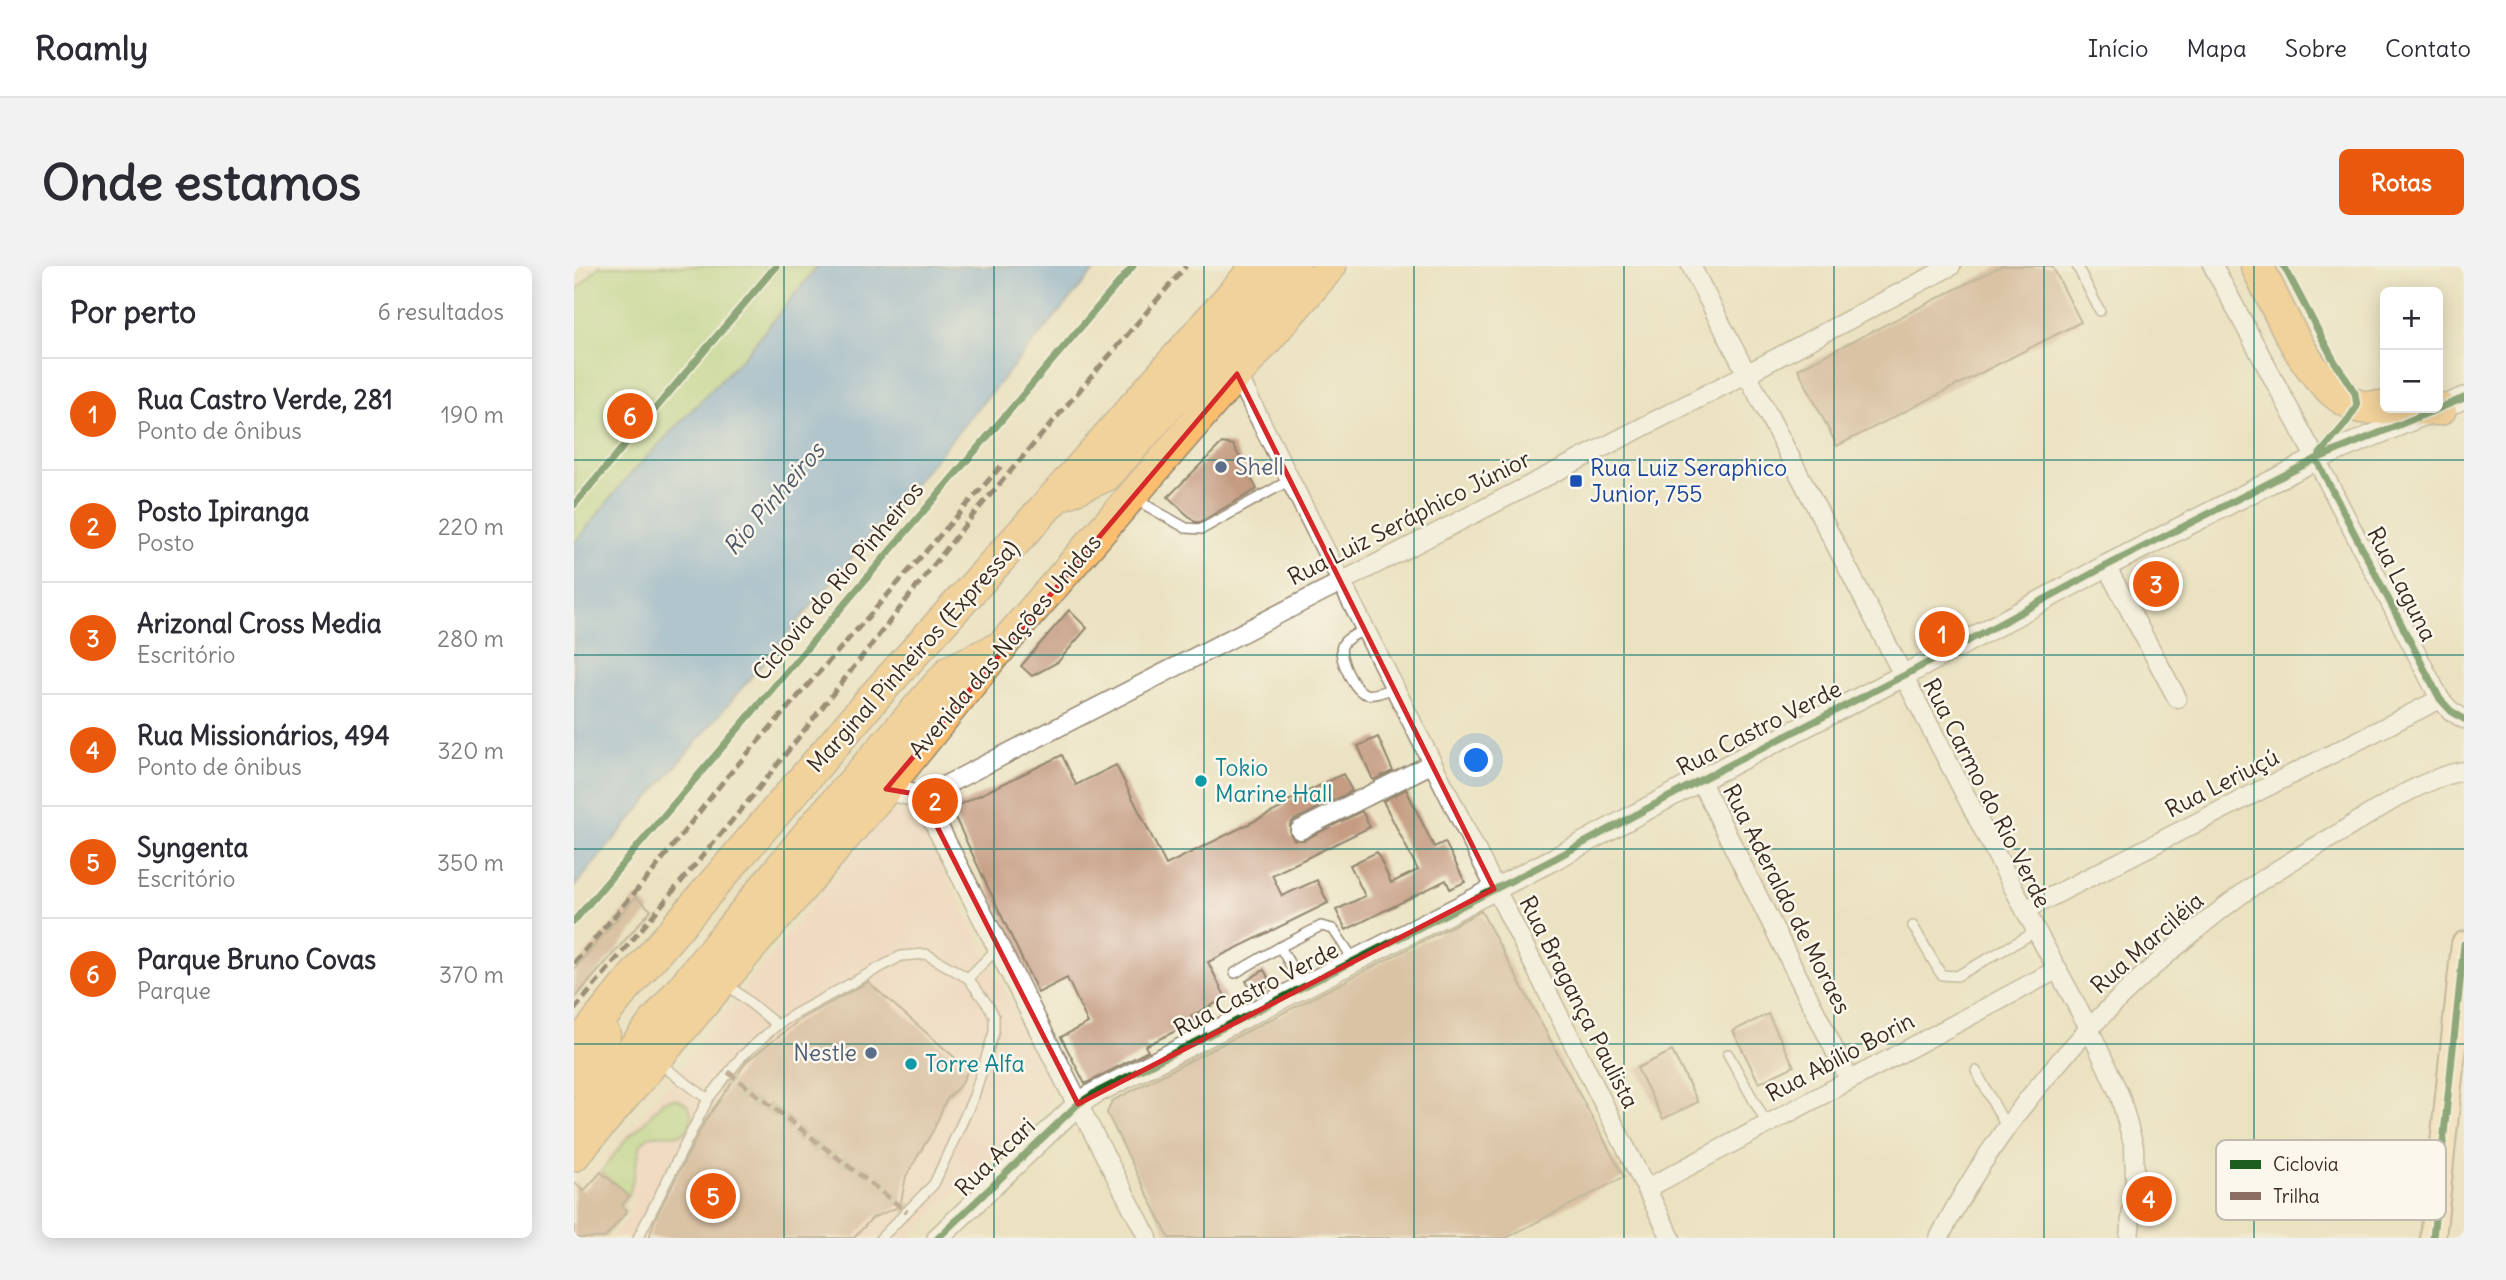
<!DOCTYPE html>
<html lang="pt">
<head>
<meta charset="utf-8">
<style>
	body { margin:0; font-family:Delius,sans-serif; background:#f2f2f3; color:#2b2b33 }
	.controls { position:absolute; right:21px; top:21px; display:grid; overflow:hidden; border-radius:10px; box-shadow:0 4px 18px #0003 }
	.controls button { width:63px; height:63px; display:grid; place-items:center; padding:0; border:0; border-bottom:2px solid #e1e1e2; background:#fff; color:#2b2b33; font:35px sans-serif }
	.you { position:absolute; left:903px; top:495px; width:24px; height:24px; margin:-18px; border:5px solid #fff; border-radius:50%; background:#1a73e8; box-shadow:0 0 0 10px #1a73e833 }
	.badge { display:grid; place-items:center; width:46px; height:46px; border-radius:50%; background:#ea580c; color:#fff; font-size:23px; font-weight:700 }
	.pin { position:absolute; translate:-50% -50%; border:4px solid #fff; box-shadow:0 2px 7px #0006 }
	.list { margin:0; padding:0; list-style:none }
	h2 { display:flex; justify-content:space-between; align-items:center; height:91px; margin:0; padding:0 28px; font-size:30px }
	h2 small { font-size:23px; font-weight:400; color:#7c7c81 }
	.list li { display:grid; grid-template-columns:46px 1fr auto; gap:21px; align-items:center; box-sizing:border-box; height:112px; padding:0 28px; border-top:2px solid #e1e1e2 }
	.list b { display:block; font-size:26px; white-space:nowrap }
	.list p { margin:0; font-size:23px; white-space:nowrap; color:#7c7c81 }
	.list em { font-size:23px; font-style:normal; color:#7c7c81 }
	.map { position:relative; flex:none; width:1890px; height:972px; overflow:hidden; border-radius:10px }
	header { display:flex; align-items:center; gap:42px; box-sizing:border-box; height:98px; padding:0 35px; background:#fff; border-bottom:2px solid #e1e1e2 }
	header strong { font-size:33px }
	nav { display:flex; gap:38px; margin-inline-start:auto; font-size:24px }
	.intro { display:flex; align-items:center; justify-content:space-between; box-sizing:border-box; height:168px; padding:0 42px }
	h1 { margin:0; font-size:49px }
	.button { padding:18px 32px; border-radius:10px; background:#ea580c; color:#fff; font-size:24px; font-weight:700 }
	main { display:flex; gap:42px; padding:0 42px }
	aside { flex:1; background:#fff; border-radius:10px; box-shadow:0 4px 18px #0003 }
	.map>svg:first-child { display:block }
	.built { fill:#f6d2c4 }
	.green { fill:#add580; stroke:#74804f; stroke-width:2 }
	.water { fill:#6ba2d9; stroke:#53667c; stroke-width:2 }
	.building { fill:#c59b82 }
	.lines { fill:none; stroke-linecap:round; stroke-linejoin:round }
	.pedestrian-tunnel { stroke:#c8bda0; stroke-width:12; stroke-dasharray:12 6; stroke-linecap:butt }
	.service-casing { stroke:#938670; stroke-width:12 }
	.minor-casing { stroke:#938670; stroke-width:21 }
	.tertiary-casing { stroke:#938670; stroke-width:24 }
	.secondary-casing { stroke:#938670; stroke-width:28 }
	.trunk-casing { stroke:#938670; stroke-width:33 }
	.motorway-casing { stroke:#938670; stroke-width:35 }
	.service { stroke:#fff; stroke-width:9 }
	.minor { stroke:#fff; stroke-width:18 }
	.tertiary { stroke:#fff; stroke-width:21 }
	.secondary { stroke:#fde5c5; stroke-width:24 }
	.trunk { stroke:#fbbe6e; stroke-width:30 }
	.motorway { stroke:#fbbe6e; stroke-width:32 }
	.rail { stroke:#3b2a1e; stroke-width:5; stroke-dasharray:10 5; stroke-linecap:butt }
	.quiet { stroke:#8d6e63; stroke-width:5; stroke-dasharray:10 5; stroke-linecap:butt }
	.cycleway-casing { stroke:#fbf7ec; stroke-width:11 }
	.cycleway { stroke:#1b5e20; stroke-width:7 }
	.marked { fill:none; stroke:#d62828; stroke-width:5; stroke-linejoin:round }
	.grid { fill:none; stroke:#0f766e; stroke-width:2; stroke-opacity:0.55 }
	.service-dot { fill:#5c6f8a; stroke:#fbf7ec; stroke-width:2.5 }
	.transit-dot { fill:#1a4fb4; stroke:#fbf7ec; stroke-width:2.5 }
	.culture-dot { fill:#0f9aa8; stroke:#fbf7ec; stroke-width:2.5 }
	.labels { text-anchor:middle; stroke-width:5; stroke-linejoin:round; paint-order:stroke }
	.service-label { font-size:23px; fill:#4e5e75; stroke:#fbf7ec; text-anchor:start }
	.transit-label { font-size:23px; fill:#164399; stroke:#fbf7ec; text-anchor:start }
	.street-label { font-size:23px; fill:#3b2a1e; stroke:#fbf7ec }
	.culture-label { font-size:23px; fill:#0d838f; stroke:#fbf7ec; text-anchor:start }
	.water-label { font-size:24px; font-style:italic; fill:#4e5a69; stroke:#fbf7ec }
	.key { fill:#fbf7ec; stroke:#c1baae; stroke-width:2 }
	.key-label { font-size:19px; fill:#3b2a1e }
</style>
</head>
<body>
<header>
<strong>Roamly</strong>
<nav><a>Início</a><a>Mapa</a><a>Sobre</a><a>Contato</a></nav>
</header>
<div class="intro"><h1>Onde estamos</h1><a class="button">Rotas</a></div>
<main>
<aside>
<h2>Por perto<small>6 resultados</small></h2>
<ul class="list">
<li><span class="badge">1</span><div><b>Rua Castro Verde, 281</b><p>Ponto de ônibus</p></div><em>190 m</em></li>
<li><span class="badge">2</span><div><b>Posto Ipiranga</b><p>Posto</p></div><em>220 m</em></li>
<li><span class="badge">3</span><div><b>Arizonal Cross Media</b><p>Escritório</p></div><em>280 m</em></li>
<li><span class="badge">4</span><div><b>Rua Missionários, 494</b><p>Ponto de ônibus</p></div><em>320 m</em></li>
<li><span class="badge">5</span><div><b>Syngenta</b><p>Escritório</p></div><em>350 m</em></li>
<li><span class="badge">6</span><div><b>Parque Bruno Covas</b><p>Parque</p></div><em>370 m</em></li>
</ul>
</aside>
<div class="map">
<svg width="1890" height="972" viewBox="0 0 1890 972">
	<rect width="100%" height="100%" fill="#fbf7ec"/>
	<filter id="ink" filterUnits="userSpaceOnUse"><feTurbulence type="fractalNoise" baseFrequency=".0143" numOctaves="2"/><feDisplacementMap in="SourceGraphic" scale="14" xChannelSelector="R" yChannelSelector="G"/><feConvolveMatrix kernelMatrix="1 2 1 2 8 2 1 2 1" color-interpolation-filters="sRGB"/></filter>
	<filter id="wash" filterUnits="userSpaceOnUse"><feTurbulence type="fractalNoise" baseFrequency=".00686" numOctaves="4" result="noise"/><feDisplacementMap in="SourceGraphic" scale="28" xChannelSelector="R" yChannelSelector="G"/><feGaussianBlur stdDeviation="1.57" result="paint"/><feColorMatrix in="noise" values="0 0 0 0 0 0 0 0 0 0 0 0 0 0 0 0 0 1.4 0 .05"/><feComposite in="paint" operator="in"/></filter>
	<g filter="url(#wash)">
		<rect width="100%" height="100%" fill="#ebe2c1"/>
		<polygon class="built" points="314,545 344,555 479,819 475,836 334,972 38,972 55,950 60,929 26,902"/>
		<g class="green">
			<polygon points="25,0 244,0 173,87 52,213 0,278 0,27"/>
			<path d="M100,832c6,2 10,3 14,8 3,5 5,10 3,16 -5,20 -23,10 -37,13 -6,1 -9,4 -13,9l-12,52 -28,-24 26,-34 12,-10 24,-27z"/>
		</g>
		<polygon class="water" points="244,0 524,0 0,621 0,278 52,213 173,87"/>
		<g id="blocks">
			<g class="building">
				<polygon points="1427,0 1478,0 1507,56 1263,180 1224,103"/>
				<polygon points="648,177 659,179 683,223 626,256 621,256 594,231"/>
				<polygon points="495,344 513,362 484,396 458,410 447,400"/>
				<polygon points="804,471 819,505 799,514 784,480"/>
				<polygon points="488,489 502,519 542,499 592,599 711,540 710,537 769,508 778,525 720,554 716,558 716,568 720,574 730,574 788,545 796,561 698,609 708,630 743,614 754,637 634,696 652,732 617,750 620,756 571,780 574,785 511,818 487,771 514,757 493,712 464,727 377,543"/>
				<polygon points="832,523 860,581 871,576 891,616 876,623 872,614 772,664 762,644 791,630 776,599 803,586 817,617 844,604 809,535"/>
				<polygon points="62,631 77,644 0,733 0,703"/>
				<polygon points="907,645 1050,911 932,972 595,972 533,847 538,835"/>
				<polygon points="690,704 698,718 680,729 672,715"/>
				<polygon points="294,716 394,803 388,817 372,834 360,863 332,910 327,936 322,942 298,952 280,972 75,972 81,953 131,855 173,795 227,753"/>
				<polygon points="1194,748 1220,800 1185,817 1159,765"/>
				<polygon points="1098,785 1124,836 1089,853 1063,802"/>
				<polygon points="27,906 55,930 48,940 53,945 31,972 0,972 0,916 10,925"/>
			</g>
		</g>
	</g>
	<g filter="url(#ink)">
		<use href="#blocks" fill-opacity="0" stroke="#938670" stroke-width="2"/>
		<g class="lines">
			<polyline class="pedestrian-tunnel" points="154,806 333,946"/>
			<defs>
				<g id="service">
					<polyline points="1503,0 1526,45"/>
					<polyline points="561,233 612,262 628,263 716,214"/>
					<path d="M790,364c-7,4 -19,8 -22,16 -4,12 12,45 24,48 9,2 19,-3 27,-6"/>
					<polyline points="1339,660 1365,705 1368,709 1383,710 1463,665"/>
					<polyline points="706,681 747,660 759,663 780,694"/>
					<polyline points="661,707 706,681 729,721"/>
					<polyline points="394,712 425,681"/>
					<polyline points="153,718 203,759"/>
					<polyline points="1154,788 1193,858"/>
					<polyline points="86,798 134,833"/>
					<polyline points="1402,805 1433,862"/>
					<polyline points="64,972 134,833 168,790 203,759 221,748 327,690 352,688 394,712 416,742 420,750 420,766 400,830 360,918 307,972"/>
				</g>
				<g id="minor">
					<polyline points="1117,0 1451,644 1515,762 1546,830 1560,881 1561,914 1555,972"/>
					<polyline points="1639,0 1742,193 1866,433 1877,445 1890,453"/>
					<polyline points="663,108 1097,972"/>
					<polyline points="1532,300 1603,432"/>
					<polyline points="1126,514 1275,813"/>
					<polyline points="347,529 360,525 1172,108 1377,0"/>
					<polyline points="726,564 857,498"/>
					<polyline points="1451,644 1866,433"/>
					<polyline points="504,838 574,972"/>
					<polyline points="1072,923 1484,703"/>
					<path d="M1365,972c61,-120 153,-223 257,-308 23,-19 47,-38 72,-54 24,-16 49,-30 73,-44 36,-22 81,-54 123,-61"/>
				</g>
				<g id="tertiary">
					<polyline points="312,523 338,529 347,529 504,838"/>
					<polyline points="364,972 504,838 521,827 980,593 1126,514 1331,409 1532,300 1742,193 1890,132"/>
				</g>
				<polyline id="secondary" points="1859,972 1890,678"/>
				<polyline id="trunk" points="0,890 312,523 426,382 757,0"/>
				<g id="motorway">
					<path d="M1683,0c22,43 53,124 101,140 8,3 19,1 27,1"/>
					<polyline points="1823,142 1866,143"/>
					<polyline points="490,227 532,209 720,0"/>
					<polyline points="0,785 50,723 300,431 482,230 684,0"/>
					<polyline points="0,814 24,785 30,769"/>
					<polyline points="0,856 242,559 377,405 426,382"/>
				</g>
			</defs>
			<use href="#service" class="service-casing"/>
			<use href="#minor" class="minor-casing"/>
			<use href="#tertiary" class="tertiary-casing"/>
			<use href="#secondary" class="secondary-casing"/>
			<use href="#trunk" class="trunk-casing"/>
			<use href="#motorway" class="motorway-casing"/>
			<use href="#service" class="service"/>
			<use href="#minor" class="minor"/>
			<use href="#tertiary" class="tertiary"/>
			<use href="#secondary" class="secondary"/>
			<use href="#trunk" class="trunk"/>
			<use href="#motorway" class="motorway"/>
			<g class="rail">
				<polyline points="0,697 80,604 151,513 428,199"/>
				<polyline points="0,744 181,527 399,249 612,0"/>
			</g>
			<polyline class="quiet" points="154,806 333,946"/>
			<defs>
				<g id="cycleway">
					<polyline points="1710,0 1759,93 1781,127 1783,140 1772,157 1746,188"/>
					<polyline points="1742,193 1866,433 1877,445 1890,453"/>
					<polyline points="0,239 202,0"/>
					<polyline points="0,655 559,0"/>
					<polyline points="364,972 504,838 521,827 980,593 1126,514 1331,409 1532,300 1742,193 1890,132"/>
					<polyline points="1859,972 1890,678"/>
				</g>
			</defs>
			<use href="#cycleway" class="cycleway-casing"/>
			<use href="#cycleway" class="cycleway"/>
		</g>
	</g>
	<path d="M0 0H1890V972H0ZM663,108l257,515 -416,215 -157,-309 -35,-6z" fill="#ebe2c1" fill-opacity=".55" fill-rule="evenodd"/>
	<path class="marked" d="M663,108l257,515 -416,215 -157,-309 -35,-6z"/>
	<path class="grid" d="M210,0v972M420,0v972M630,0v972M840,0v972M1050,0v972M1260,0v972M1470,0v972M1680,0v972M0,194h1890M0,389h1890M0,583h1890M0,778h1890"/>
	<g class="service-dot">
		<circle cx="647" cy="201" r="7"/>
		<circle cx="297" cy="787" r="7"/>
	</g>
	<rect class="transit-dot" x="995" y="208" width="14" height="14" rx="3.5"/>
	<g class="culture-dot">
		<circle cx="627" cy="515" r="7"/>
		<circle cx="337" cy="798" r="7"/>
	</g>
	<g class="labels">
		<g class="service-label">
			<text x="661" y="209">Shell</text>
			<text x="283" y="795" text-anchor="end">Nestle</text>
		</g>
		<g class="transit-label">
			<text x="1016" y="210">Rua Luiz Seraphico<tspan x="1016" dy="26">Junior, 755</tspan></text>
		</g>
		<g class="street-label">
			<text transform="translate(835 252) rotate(-27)" y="8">Rua Luiz Seráphico Júnior</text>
			<text transform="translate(264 315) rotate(-50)" y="8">Ciclovia do Rio Pinheiros</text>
			<text transform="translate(1828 318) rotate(63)" y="8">Rua Laguna</text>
			<text transform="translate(431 380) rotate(-50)" y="8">Avenida das Nações Unidas</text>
			<text transform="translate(339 390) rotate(-48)" y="8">Marginal Pinheiros (Expressa)</text>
			<text transform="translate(1185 462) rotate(-27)" y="8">Rua Castro Verde</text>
			<text transform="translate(1648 517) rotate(-27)" y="8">Rua Leriuçú</text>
			<text transform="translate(1413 527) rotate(63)" y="8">Rua Carmo do Rio Verde</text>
			<text transform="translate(1213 633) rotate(63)" y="8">Rua Aderaldo de Moraes</text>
			<text transform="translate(1573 677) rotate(-41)" y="8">Rua Marciléia</text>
			<text transform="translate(682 723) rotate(-27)" y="8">Rua Castro Verde</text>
			<text transform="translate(1005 736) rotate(63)" y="8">Rua Bragança Paulista</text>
			<text transform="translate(1266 791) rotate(-28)" y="8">Rua Abílio Borin</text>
			<text transform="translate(421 891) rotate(-44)" y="8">Rua Acari</text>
		</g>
		<g class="culture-label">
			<text x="641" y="510">Tokio<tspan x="641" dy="26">Marine Hall</tspan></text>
			<text x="351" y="806">Torre Alfa</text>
		</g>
		<g class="water-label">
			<text transform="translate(200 233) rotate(-49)" y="8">Rio Pinheiros</text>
		</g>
	</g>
	<rect x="1642" y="874" width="230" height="80" rx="10" class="key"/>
	<rect x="1656" y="894" width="31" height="9" fill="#1b5e20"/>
	<rect x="1656" y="926" width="31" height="8" fill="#8d6e63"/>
	<g class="key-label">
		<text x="1699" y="905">Ciclovia</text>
		<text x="1699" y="937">Trilha</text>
	</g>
</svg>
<div class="controls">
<button>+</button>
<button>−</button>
</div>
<div class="you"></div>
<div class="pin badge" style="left:1368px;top:368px">1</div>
<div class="pin badge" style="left:361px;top:535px">2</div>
<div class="pin badge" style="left:1582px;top:318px">3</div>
<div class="pin badge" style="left:1575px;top:933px">4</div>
<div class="pin badge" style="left:139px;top:930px">5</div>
<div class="pin badge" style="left:56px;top:150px">6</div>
</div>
</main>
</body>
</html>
